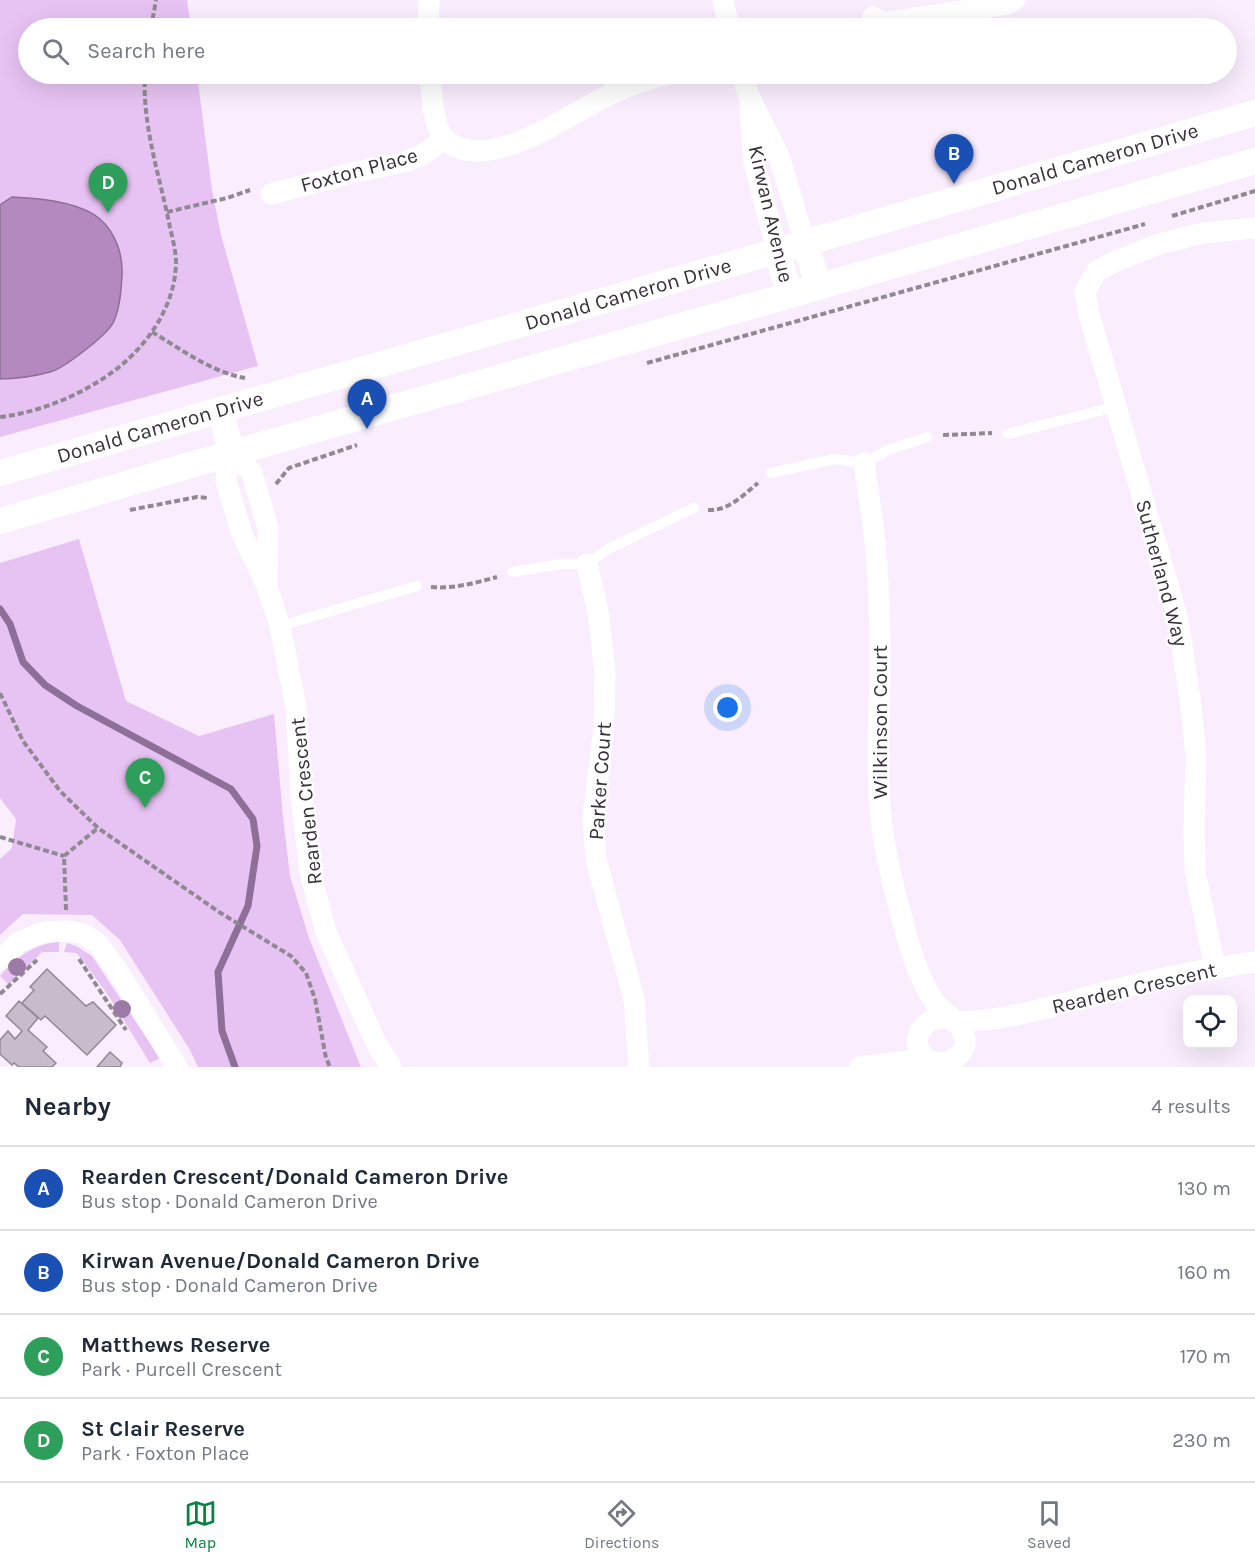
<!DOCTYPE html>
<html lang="en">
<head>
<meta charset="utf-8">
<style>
	body { margin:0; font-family:Karla,sans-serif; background:#f6f6f7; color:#1f2937 }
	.controls { position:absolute; right:18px; bottom:18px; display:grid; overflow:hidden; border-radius:12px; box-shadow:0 6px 24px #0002 }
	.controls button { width:54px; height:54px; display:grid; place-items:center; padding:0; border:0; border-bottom:2px solid #e0e1e3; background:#fff; color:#1f2937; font:30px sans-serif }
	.you { position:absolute; left:728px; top:708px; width:21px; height:21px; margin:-15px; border:4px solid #fff; border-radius:50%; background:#1a73e8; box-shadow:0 0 0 9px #1a73e833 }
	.badge { display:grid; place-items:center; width:39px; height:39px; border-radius:50%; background:#0b8043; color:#fff; font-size:20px; font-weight:700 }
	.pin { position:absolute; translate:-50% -50px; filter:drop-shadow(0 2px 3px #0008) }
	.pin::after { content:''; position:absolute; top:32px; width:21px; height:18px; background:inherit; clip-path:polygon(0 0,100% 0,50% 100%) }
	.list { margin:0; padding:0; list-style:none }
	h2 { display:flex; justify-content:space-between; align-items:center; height:78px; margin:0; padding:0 24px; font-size:26px }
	h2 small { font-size:20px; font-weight:400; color:#747a83 }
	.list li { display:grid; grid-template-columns:39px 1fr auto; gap:18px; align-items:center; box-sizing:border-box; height:84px; padding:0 24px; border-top:2px solid #e0e1e3 }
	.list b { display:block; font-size:22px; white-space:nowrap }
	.list p { margin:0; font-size:20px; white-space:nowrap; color:#747a83 }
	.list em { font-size:20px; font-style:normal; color:#747a83 }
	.icon { flex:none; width:33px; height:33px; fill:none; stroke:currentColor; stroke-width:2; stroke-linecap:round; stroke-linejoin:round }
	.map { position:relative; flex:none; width:1255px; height:1067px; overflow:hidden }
	.search { position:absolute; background:#fff; box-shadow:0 6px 24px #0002; left:18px; right:18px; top:18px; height:66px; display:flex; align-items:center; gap:15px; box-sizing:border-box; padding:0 21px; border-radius:33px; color:#747a83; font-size:22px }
	.sheet { height:414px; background:#fff }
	nav { display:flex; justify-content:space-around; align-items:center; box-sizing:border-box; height:84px; border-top:2px solid #e0e1e3; background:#fff; font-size:16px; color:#747a83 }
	nav a { display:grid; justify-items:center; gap:3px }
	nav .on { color:#0b8043 }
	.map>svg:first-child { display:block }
	.green { fill:#e7c3f3 }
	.water { fill:#b389c0; stroke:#8e6f98; stroke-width:1.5 }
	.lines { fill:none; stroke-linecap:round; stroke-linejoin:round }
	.stream { stroke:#8e6f98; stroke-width:7 }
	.building { fill:#c8bccc; stroke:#928796; stroke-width:1.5 }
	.path { stroke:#908893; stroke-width:4; stroke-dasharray:6 3; stroke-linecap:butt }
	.service { stroke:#fff; stroke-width:10 }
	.minor { stroke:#fff; stroke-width:21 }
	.tertiary { stroke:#fff; stroke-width:26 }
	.tree { fill:#9c7aa6 }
	.labels { text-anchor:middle; stroke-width:5; stroke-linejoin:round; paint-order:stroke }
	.street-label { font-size:21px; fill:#373239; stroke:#fff }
</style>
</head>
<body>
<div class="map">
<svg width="1255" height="1067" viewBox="0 0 1255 1067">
	<rect width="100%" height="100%" fill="#faeefe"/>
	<g class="green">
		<polygon points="0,0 187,0 191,28 28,28 28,74 197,74 212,190 221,235 258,366 0,437"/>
		<polygon points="79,539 126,701 199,736 274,714 283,817 290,876 309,938 361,1067 198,1067 190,1050 120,940 92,915 23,914 0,935 0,859 12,848 16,819 0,798 0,563"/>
		<path d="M59,942v10h-17l-33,33 -9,-9c15,-18 35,-33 59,-34z"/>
		<polygon points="67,943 76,946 92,956 160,1058 150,1063 108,995 80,957 76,953 64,952"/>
	</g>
	<path class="water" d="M12,197c25,1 67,4 88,22 16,14 23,36 22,57 -1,15 -2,31 -8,45 -5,13 -51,48 -64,51 -15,4 -34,7 -50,7v-174z"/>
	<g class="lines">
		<polyline class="stream" points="0,609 10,624 23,662 45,685 77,706 231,789 253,819 257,846 248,906 218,972 222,1031 235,1067"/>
	</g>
	<g class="building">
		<polygon points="47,969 86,1006 93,1002 116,1025 87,1055 45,1016 41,1020 22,1003 34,990 30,987"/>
		<polygon points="19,1001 38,1018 28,1030 47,1047 43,1051 56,1063 52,1067 19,1067 14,1063 12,1065 0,1054 0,1040 8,1031 15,1039 22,1031 6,1016"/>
		<polygon points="110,1052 122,1063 120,1067 97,1067"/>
	</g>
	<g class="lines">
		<g class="path">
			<polyline points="151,28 156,0"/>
			<polyline points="837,28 852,23"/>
			<polyline points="167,212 227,198 250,190"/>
			<polyline points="1172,216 1255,191"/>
			<path d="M152,332c29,17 59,40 93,46"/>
			<polyline points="647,363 1145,224"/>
			<path d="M0,417c41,-5 81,-22 114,-46 33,-25 61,-64 62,-108 0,-14 -5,-30 -8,-45 -10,-47 -26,-96 -23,-144"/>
			<polyline points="943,435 992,433"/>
			<polyline points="276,484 289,468 357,445"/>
			<polyline points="130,510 197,497 208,498"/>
			<path d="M708,510c21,1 35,-15 50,-27"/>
			<path d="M431,587c23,2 44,-4 66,-10"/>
			<polyline points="0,693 23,741 60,791 98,828 219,912 291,956 306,973 315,999 326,1058 330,1067"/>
			<polyline points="0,837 64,856"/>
			<polyline points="66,910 64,856 98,828"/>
			<polyline points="79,959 126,1030"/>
			<polyline points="0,994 37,960"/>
		</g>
		<g class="service">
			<polyline points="1007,434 1115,407"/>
			<polyline points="771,473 835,459 864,463 888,450 927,437"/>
			<polyline points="512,572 561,564 587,564 608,549 694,508"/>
			<polyline points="280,626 417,586"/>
		</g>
		<g class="minor">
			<polyline points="723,0 729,28"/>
			<polyline points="873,17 883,23 1007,4 1015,0"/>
			<polyline points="428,28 429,0"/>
			<path d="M430,74c2,17 2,53 15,65 42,39 127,-28 168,-46 18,-8 37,-15 56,-19"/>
			<polyline points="742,74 749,96 779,156 805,243"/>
			<polyline points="750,109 754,162 777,251"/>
			<polyline points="271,194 356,172 404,162 422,155 444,139"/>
			<path d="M864,463c4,30 10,60 12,90 3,35 4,72 4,108 0,48 -4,97 0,145 2,33 10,66 18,98 9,32 17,70 36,97 9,12 26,20 30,34 6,19 -16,32 -34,26 -25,-13 -10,-50 22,-42"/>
			<polyline points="587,564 598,612 605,671 604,729 593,817 596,859 634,999 639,1067"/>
			<polyline points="267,586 268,528 252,473 232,453 227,468 226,481 242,534 267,586 280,626 296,707 301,793 310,872 326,932 376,1043 391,1067"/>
			<polyline points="0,960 19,942 44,932 66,931 84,934 98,944 118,971 177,1067"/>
			<polyline points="1215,968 1195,871 1194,829 1196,757 1191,706 1178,619 1089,314 1085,291 1097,271 1114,262 1159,244 1203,233 1255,228"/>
			<path d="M955,1022c62,-1 119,-23 179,-37 40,-10 80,-17 121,-23"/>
			<polyline points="860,1067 906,1061 930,1061"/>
		</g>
		<g class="tertiary">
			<polyline points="805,243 819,287"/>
			<polyline points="777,251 790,295"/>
			<polyline points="220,410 232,453"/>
			<polyline points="0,473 777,251 1255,113"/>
			<polyline points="0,521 187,466 790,295 1255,161"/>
		</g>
	</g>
	<g class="tree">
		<circle cx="17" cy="967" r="9"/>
		<circle cx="122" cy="1009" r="9"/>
	</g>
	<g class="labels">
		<g class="street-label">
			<text transform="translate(1095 159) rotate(-16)" y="7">Donald Cameron Drive</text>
			<text transform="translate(359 170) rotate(-15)" y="7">Foxton Place</text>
			<text transform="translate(771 214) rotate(77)" y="7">Kirwan Avenue</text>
			<text transform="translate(628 294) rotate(-16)" y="7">Donald Cameron Drive</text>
			<text transform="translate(160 427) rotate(-16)" y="7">Donald Cameron Drive</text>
			<text transform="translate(1162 573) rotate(75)" y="7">Sutherland Way</text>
			<text transform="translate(880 722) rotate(-90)" y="7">Wilkinson Court</text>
			<text transform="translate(600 781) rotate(-86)" y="7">Parker Court</text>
			<text transform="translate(306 801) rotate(-96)" y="7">Rearden Crescent</text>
			<text transform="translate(1134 988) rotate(-13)" y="7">Rearden Crescent</text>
		</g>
	</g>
</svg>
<div class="controls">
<button><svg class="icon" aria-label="locate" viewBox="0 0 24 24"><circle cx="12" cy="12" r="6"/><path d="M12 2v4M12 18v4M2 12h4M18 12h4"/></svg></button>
</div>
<div class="you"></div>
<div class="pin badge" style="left:367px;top:429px;background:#1a4fb4">A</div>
<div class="pin badge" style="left:954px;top:184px;background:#1a4fb4">B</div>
<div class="pin badge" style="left:145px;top:808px;background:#2e9e5b">C</div>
<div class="pin badge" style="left:108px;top:213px;background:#2e9e5b">D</div>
<div class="search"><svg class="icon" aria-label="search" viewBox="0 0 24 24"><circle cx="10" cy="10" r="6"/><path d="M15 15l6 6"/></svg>Search here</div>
</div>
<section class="sheet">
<h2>Nearby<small>4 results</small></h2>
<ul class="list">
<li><span class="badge" style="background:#1a4fb4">A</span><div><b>Rearden Crescent/Donald Cameron Drive</b><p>Bus stop · Donald Cameron Drive</p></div><em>130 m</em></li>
<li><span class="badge" style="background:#1a4fb4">B</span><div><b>Kirwan Avenue/Donald Cameron Drive</b><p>Bus stop · Donald Cameron Drive</p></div><em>160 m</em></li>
<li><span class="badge" style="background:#2e9e5b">C</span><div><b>Matthews Reserve</b><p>Park · Purcell Crescent</p></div><em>170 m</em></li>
<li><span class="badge" style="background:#2e9e5b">D</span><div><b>St Clair Reserve</b><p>Park · Foxton Place</p></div><em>230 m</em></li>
</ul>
</section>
<nav>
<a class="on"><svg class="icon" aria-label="map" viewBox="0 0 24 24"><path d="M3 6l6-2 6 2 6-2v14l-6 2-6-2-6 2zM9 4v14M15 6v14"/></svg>Map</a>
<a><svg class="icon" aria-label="directions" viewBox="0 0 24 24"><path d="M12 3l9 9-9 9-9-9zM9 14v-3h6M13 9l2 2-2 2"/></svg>Directions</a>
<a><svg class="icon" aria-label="saved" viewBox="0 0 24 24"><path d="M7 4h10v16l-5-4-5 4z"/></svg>Saved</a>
</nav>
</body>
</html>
